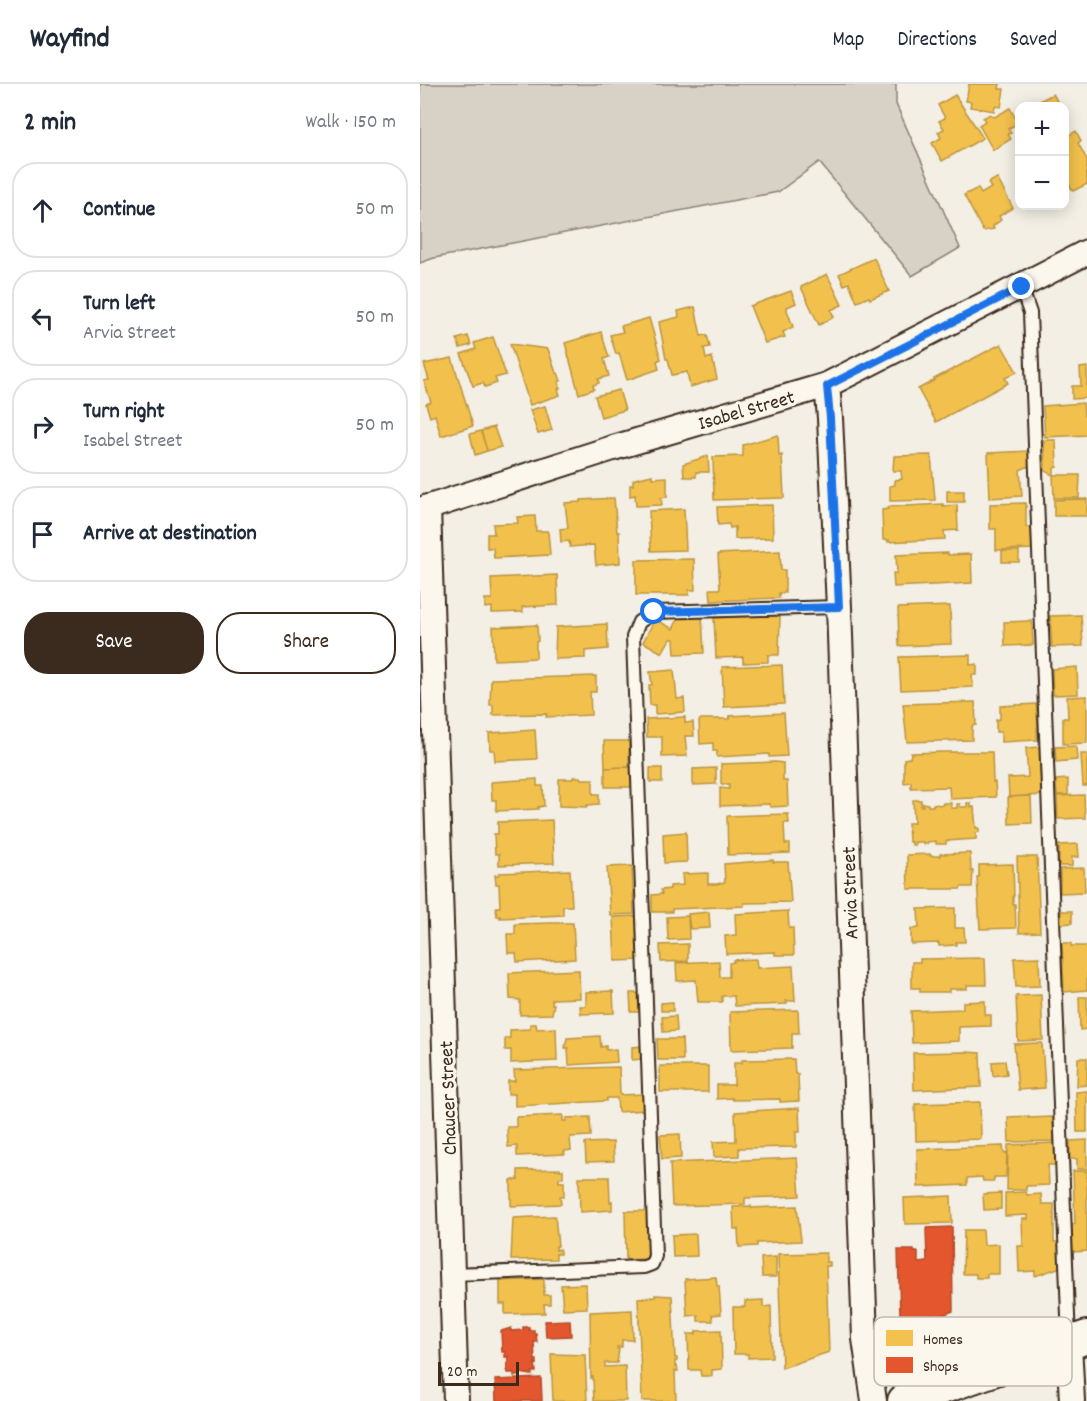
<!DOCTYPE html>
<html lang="en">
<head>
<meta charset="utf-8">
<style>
	body { margin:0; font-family:Dekko,sans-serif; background:#f2f2f3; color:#1f2937 }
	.controls { position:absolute; right:18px; top:18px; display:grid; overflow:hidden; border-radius:12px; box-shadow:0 3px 15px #0003 }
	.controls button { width:54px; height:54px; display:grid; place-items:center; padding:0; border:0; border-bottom:2px solid #e0e1e3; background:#fff; color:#1f2937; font:30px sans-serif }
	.scale { position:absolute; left:18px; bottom:15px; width:81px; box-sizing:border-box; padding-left:6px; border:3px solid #3b2a1e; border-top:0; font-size:16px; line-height:21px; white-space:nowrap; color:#3b2a1e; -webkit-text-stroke:4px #fbf7ec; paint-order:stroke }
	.stop { position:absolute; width:18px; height:18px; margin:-14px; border:4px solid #1a73e8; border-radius:50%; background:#fff }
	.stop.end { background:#1a73e8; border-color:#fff; box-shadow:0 2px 6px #0008 }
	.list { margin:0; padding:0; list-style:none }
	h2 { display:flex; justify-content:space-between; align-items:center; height:78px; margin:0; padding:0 24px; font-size:26px }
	h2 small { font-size:20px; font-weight:400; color:#747a83 }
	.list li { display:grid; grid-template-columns:39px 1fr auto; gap:18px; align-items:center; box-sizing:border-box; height:96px; margin:0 12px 12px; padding:0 12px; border:2px solid #e0e1e3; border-radius:24px }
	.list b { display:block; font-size:22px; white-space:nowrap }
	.list p { margin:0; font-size:20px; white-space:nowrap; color:#747a83 }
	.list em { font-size:20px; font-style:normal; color:#747a83 }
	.actions { display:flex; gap:12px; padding:18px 24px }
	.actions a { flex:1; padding:14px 0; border:2px solid #3b2a1e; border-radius:24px; text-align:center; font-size:21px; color:#3b2a1e }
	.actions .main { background:#3b2a1e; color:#fff }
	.icon { flex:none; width:33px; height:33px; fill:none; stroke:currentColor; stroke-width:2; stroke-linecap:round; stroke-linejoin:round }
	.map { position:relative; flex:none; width:667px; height:1317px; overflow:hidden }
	header { display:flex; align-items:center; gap:36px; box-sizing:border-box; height:84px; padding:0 30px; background:#fff; border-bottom:2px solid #e0e1e3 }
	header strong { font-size:28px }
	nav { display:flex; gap:33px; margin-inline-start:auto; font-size:21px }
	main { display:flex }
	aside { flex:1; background:#fff }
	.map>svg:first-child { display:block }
	.green { fill:#d8d1c6; stroke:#8a7e72; stroke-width:1.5 }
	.homes { fill:#f2c14e; stroke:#bb9440; stroke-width:1.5 }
	.shops { fill:#e4572e; stroke:#b14a29; stroke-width:1.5 }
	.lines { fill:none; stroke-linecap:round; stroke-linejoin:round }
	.service-casing { stroke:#3b2a1e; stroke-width:16 }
	.minor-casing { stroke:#3b2a1e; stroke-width:28 }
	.tertiary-casing { stroke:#3b2a1e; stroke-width:36 }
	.service { stroke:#fbf7ec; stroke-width:12 }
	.minor { stroke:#fbf7ec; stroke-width:24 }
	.tertiary { stroke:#fbf7ec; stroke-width:32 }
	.route { stroke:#1a73e8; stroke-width:8 }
	.labels { text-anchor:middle; stroke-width:6; stroke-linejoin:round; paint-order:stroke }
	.street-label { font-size:20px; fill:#3b2a1e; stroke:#fbf7ec }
	.key { fill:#fbf7ec; stroke:#c1baae; stroke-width:1.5 }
	.key-label { font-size:16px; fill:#3b2a1e }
</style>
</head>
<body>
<header>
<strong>Wayfind</strong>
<nav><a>Map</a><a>Directions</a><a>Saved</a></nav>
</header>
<main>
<aside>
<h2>2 min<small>Walk · 150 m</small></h2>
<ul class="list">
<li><svg class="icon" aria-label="ahead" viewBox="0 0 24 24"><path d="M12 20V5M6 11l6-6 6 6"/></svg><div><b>Continue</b></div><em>50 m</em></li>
<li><svg class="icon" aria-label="left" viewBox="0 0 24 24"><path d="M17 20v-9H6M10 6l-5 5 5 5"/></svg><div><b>Turn left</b><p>Arvia Street</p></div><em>50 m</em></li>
<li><svg class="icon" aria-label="right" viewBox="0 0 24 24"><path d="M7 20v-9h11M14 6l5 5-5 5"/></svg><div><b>Turn right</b><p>Isabel Street</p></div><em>50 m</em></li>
<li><svg class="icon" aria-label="arrive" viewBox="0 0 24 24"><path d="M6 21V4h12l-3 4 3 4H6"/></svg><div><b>Arrive at destination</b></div></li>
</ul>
<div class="actions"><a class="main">Save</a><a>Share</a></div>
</aside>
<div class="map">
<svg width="667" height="1317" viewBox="0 0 667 1317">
	<rect width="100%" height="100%" fill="#f3efe4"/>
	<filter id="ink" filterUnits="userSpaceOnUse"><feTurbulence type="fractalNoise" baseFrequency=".0167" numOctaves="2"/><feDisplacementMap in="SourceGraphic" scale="12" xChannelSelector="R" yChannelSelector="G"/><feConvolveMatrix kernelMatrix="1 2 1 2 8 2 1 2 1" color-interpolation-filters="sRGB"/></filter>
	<g filter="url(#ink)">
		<polygon class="green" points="0,0 476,0 476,20 540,164 492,192 399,78 358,108 14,174 0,179"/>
		<g class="homes">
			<polygon points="549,0 580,0 579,5 584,5 581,23 575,22 574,27 550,23 551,18 546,17"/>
			<polygon points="633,10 640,22 610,22"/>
			<polygon points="535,11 563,54 522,77 512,59 521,54 518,48 524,45 519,37 525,34 518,21"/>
			<polygon points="590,24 598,39 588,45 591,49 588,50 591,55 573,66 559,41 565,37 563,34 570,30 575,33"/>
			<polygon points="656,47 661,57 658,59 667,76 667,100 653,107 644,92 644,54"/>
			<polygon points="577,94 593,124 579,132 581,136 573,142 574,145 563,147 544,111 558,104 561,110 571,104 568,99"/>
			<polygon points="454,174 469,207 450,215 449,213 437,218 429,199 424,201 419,190"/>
			<polygon points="407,190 422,221 411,226 414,233 399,241 381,203"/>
			<polygon points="371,207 376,219 367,223 367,226 373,243 363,248 365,253 345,259 330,222"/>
			<polygon points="275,223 281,252 287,251 290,263 284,264 286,275 292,273 297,295 270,303 267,288 252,291 248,275 246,275 239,238 259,233 258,227"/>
			<polygon points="229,234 241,275 237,277 239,285 207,296 199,269 196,270 190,251 203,248 201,242"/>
			<polygon points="181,248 189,273 184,275 189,292 178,295 179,299 173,301 174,305 159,310 145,259"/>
			<polygon points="48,252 51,261 40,264 37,255"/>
			<polygon points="73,253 86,291 75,294 77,299 65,303 63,299 53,302 41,270 56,265 54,259"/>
			<polygon points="90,260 128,265 136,289 138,289 141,297 138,298 140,304 138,305 140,311 110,321"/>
			<polygon points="581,260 597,288 585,294 588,299 516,338 498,305 515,296 514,295"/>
			<polygon points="32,274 53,342 21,352 15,331 10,333 6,320 11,318 4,297 9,296 4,280"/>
			<polygon points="667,283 667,314 652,315 652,302 661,302 660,284"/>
			<polygon points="199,306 205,326 181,333 175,312"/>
			<polygon points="663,319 664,332 667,332 667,351 625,353 623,322"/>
			<polygon points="125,322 132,346 118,350 110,326"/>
			<polygon points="74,343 81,363 67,367 61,347"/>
			<polygon points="61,347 67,367 55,371 50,350"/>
			<polygon points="358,351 359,372 362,371 364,414 294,416 293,373 323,372 323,361"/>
			<polygon points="624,356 636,356 637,383 634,384 634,391 660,391 659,414 634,414 633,391 625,387"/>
			<polygon points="610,367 611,381 600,386 602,412 570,414 568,369"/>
			<polygon points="511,371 515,416 470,417 470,402 475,401 475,396 482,395 481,387 473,387 474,372"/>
			<polygon points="288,372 289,388 276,388 276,393 264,393 263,380"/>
			<polygon points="232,391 232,394 247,393 247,413 241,414 242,421 216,422 215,411 210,412 210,401 213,401 213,396 215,395"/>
			<rect x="527" y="407" width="17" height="11"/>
			<polygon points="194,414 197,448 199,448 200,479 176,481 174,461 150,463 149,457 141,458 140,445 148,444 145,419 161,418 161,416"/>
			<polygon points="667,415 667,432 634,432 634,416"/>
			<polygon points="606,419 606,443 613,443 614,465 576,466 576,445 570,445 570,420"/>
			<polygon points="523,420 523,422 537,421 538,446 524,447 525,455 468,458 469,456 463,456 462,426 468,425 468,423"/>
			<polygon points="352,421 353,454 315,455 315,443 310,444 309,440 298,441 297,423"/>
			<polygon points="264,425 266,466 231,467 229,427"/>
			<polygon points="115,432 116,447 128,447 130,471 74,474 73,464 67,464 67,450 74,450 73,440 98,439 97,433"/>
			<polygon points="360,467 361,486 365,486 365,509 359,509 359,514 291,517 290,505 300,505 298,470"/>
			<rect x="582" y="467" width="17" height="11"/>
			<polygon points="528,469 528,471 551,470 552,499 474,503 473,489 477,489 476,471"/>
			<polygon points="274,475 275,506 269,506 269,511 216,511 216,476"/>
			<polygon points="137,491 138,521 102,523 103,528 72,529 72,523 65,524 65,515 72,515 71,494"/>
			<polygon points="530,522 531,560 479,562 478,524"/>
			<polygon points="360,531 359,571 348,571 348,578 323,579 323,573 296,574 294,534"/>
			<polygon points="661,531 663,562 632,563 630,532"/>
			<polygon points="282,532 284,569 255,570 254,555 250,555 242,569 223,558 235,535 253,545 259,533"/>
			<polygon points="612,537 613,561 585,562 584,538"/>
			<polygon points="187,540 188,565 165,567 165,574 135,575 136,543"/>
			<polygon points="117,541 118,557 116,558 116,574 74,576 73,543"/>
			<polygon points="550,571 550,581 557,580 557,591 552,591 553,603 481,606 479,573"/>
			<polygon points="362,581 364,620 304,623 302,583"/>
			<polygon points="657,583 658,610 633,611 632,585"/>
			<polygon points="254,586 257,615 264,614 265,628 235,630 235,621 230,621 229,601 232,601 230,588"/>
			<polygon points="176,592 176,608 170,608 171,631 126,633 127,630 73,631 73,621 70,621 71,595"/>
			<polygon points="667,612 667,659 643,660 643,634 648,634 647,613"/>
			<polygon points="555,618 556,641 552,642 552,656 487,658 483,620"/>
			<polygon points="616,620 618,644 617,644 617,656 581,658 581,648 576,648 576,636 580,635 580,622"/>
			<polygon points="364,629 367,672 349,673 349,670 297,673 297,667 293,667 293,659 280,660 279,637 281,635 310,635 309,632"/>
			<polygon points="265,633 265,639 273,638 274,652 265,652 267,672 242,673 242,653 227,653 226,635"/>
			<polygon points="115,646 117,675 75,677 74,666 70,666 69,649"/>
			<polygon points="184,657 209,657 209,683 185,684"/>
			<polygon points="656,662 657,676 636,678 635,663"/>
			<polygon points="621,663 623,711 589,713 588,694 608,693 606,664"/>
			<polygon points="525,668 572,668 573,698 575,698 576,713 530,715 529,703 491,704 491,698 484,699 484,675 490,674 491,669"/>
			<polygon points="661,670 667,670 667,702 663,702"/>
			<polygon points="355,678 363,679 363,697 367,697 368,722 350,723 350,720 300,722 300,704 309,705 309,700 301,700 301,680"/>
			<polygon points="209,683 214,684 214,703 185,703 185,684"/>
			<rect x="230" y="684" width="12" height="14"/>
			<polygon points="296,684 296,700 273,701 273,685"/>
			<polygon points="153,693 160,693 161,695 173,695 173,710 179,710 179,720 167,721 167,723 139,722 139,695 153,695"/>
			<polygon points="117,695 117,702 123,702 124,722 118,723 118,725 76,727 76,716 72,716 71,698"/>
			<polygon points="648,695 648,711 637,711 636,696"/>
			<polygon points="664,711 665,734 638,735 637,712"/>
			<polygon points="611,712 612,739 589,740 588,713"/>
			<polygon points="493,716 501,716 501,722 503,722 503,719 508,720 508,722 513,722 513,720 523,721 523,719 531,719 531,724 537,724 537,720 540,720 540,723 547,723 547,719 551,719 551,723 554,723 556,744 559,744 559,748 556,749 556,755 526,757 526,760 516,760 516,757 507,758 507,760 503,760 503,758 495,758 495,761 492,761 492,758 489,758 488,739 494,739"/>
			<polygon points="368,730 369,739 364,739 365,760 370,760 370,769 308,771 307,732"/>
			<polygon points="132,736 134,779 79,781 79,770 75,770 74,750 78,750 78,738"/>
			<polygon points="266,748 267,778 244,779 243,750"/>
			<polygon points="658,760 659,773 652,773 652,782 639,782 639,761"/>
			<polygon points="550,769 551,787 553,787 552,803 541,803 540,805 488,805 487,771 510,770 510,772 520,772 520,770"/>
			<polygon points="597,773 617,773 620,848 599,849"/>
			<polygon points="353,776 353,778 368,778 371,818 324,819 324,822 252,825 252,828 232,828 232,811 242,810 241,806 250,805 250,802 263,801 262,790 288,789 288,800 297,800 305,798 304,780"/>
			<polygon points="593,780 594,812 593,812 593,820 595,820 596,844 560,845 557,793 559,793 559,781"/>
			<polygon points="212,782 214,830 190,831 187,783"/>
			<polygon points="664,784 665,808 640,809 640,785"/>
			<polygon points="150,786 152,822 143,822 143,831 80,834 80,832 77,832 76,823 80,823 79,800 76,800 75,791 79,791 79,789"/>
			<polygon points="535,824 535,844 544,844 545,858 536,858 536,861 519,862 519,859 491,860 491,845 499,844 498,825"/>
			<polygon points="368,827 369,844 373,844 374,871 355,871 355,868 306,870 305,852 316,851 315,830"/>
			<polygon points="641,827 652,827 652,839 641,840"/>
			<polygon points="289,828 290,844 270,845 268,830"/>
			<polygon points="219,832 220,876 195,877 193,833"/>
			<polygon points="268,832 269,855 248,856 247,833"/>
			<polygon points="131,839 153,839 155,875 97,878 96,869 88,869 87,850 95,850 95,840"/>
			<polygon points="642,859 651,859 651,862 667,862 667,906 644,908"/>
			<polygon points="268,860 268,877 241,878 240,861"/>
			<polygon points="619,873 620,902 596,903 594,874"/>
			<polygon points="565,874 566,901 547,901 547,905 529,905 529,908 500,908 500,904 492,904 492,878 500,878 500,875"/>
			<polygon points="336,875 337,884 373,882 375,917 366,917 367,920 315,922 314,912 302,912 302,918 278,918 276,896 257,897 256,879 299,877 300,893 309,893 309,879 314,878 313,876"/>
			<polygon points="159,886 160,914 132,915 132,920 134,920 132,930 100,931 100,916 90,915 89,889"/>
			<polygon points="193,907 194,929 161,930 160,922 166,922 166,908"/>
			<polygon points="210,909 220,909 220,928 211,928"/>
			<polygon points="621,911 623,956 598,957 596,912"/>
			<polygon points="659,913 667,913 667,945 660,946"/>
			<polygon points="565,917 565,931 571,931 571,942 539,943 539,957 492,959 491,927 543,925 543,918"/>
			<polygon points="253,918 253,927 241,927 241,919"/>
			<polygon points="378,926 379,949 372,949 372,964 311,966 310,928"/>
			<polygon points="256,932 257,947 243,948 242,933"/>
			<polygon points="110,940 116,940 117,945 136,944 137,977 91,979 91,966 85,966 85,954 90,954 90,946 110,945"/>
			<polygon points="180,952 181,963 186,962 186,966 196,965 197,978 149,981 148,964 145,964 147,954"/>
			<polygon points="237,955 262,955 263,976 238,976"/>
			<polygon points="622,959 625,1004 598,1006 594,960"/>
			<polygon points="222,962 222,975 212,976 212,963"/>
			<polygon points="546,968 560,969 561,1003 494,1006 493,969"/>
			<polygon points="658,974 667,974 667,1001 657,1002"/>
			<polygon points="374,975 375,990 378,990 379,1017 360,1018 360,1015 313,1016 312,1014 297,1015 297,1001 314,1001 314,979 322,979 322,976"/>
			<polygon points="585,977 587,990 573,992 572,978"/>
			<rect x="240" y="982" width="48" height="26"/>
			<polygon points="199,983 200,1011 224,1010 224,1026 198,1028 197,1014 187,1014 186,1017 95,1022 95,1010 88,1010 88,997 95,997 94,986"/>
			<polygon points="667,1007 667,1048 657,1048 656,1008"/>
			<polygon points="560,1018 561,1055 496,1057 495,1020"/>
			<polygon points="379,1024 380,1048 376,1048 376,1063 319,1064 319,1072 294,1073 293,1058 316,1057 315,1028"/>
			<polygon points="143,1031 143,1037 146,1037 146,1034 170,1033 171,1052 150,1053 151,1066 144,1067 145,1070 97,1072 97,1062 88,1063 87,1043 96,1043 96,1033"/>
			<polygon points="609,1032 608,1034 633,1033 634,1057 589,1058 588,1033"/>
			<polygon points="260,1050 261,1074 242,1075 240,1051"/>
			<polygon points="667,1056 667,1085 657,1085 657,1075 650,1075 650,1057"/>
			<polygon points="193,1058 194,1077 166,1078 165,1059"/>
			<polygon points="636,1059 636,1081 628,1081 629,1101 606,1102 606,1106 587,1106 588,1061"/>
			<polygon points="583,1062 584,1069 587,1068 586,1093 574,1093 574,1097 563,1097 562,1093 547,1094 547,1101 498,1103 497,1065"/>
			<polygon points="377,1074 380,1112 325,1114 325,1120 252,1122 250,1079"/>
			<polygon points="140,1085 140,1086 143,1086 143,1094 139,1094 139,1098 144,1098 144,1112 140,1112 141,1120 91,1122 91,1096 98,1096 98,1086"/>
			<polygon points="653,1087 667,1087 667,1167 653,1168 652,1141 655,1140"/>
			<polygon points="159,1093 189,1093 190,1118 192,1117 192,1126 160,1128"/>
			<polygon points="606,1108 607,1111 621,1110 622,1120 634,1120 634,1158 640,1158 641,1183 615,1192 615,1187 599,1188 598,1162 603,1162 602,1135 608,1135 608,1131 585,1132 585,1109"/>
			<polygon points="581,1109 581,1125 564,1126 563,1110"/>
			<polygon points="531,1112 532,1139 485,1140 484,1114"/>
			<polygon points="331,1122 331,1124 377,1122 381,1157 337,1159 337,1162 319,1163 318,1145 314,1145 313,1123"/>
			<polygon points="205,1127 228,1127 230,1169 225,1175 206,1176"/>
			<polygon points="135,1132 138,1162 136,1162 136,1166 140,1165 140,1170 136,1170 136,1175 91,1176 93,1134"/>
			<polygon points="544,1146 563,1146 564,1161 579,1160 579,1190 567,1190 567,1194 556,1194 556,1190 543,1190"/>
			<polygon points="276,1150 277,1172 253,1173 252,1151"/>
			<polygon points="406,1169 406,1178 410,1178 410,1182 406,1182 409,1268 362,1284 358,1170"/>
			<polygon points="356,1173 356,1193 342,1193 341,1174"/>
			<polygon points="296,1193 297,1202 299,1202 301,1230 292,1231 293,1237 278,1237 278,1231 267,1232 265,1195"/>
			<polygon points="124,1195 124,1211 130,1211 130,1220 124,1220 125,1229 85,1230 85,1220 80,1220 80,1197"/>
			<polygon points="166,1200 167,1224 143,1225 141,1201"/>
			<polygon points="235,1211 252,1212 255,1274 257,1274 257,1277 255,1277 255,1283 257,1282 258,1287 255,1287 256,1317 222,1317 218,1214 235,1213"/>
			<polygon points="343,1216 343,1223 351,1222 352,1273 328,1274 328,1270 314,1270 313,1223 325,1223 325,1217"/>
			<polygon points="212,1226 213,1256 202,1256 202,1263 197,1263 197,1265 199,1265 197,1279 185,1279 185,1283 205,1282 206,1317 174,1317 173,1293 171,1294 170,1228"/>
			<polygon points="301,1246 302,1285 292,1286 292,1292 281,1292 280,1286 269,1286 268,1250 276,1250 276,1247"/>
			<polygon points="131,1270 165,1271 167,1317 133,1317"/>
		</g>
		<g class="shops">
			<polygon points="532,1143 533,1227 513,1235 512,1231 507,1232 508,1237 496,1241 495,1237 491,1238 489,1242 478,1237 480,1232 478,1166 494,1166 494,1168 498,1168 498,1179 507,1178 506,1144"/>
			<polygon points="150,1236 151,1252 126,1253 125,1237"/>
			<polygon points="103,1243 109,1243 109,1246 114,1246 114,1249 116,1249 117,1258 114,1258 115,1276 117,1276 117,1280 115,1279 116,1288 112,1288 112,1291 100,1289 100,1292 94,1292 94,1289 88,1289 87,1286 88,1273 85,1273 85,1268 82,1268 81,1247 91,1244 91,1247 103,1246"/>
			<polygon points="121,1294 122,1317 76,1317 75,1296"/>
		</g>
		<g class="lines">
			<defs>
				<g id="service">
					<polyline points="601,203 610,229 649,1258"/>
					<polyline points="32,1190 224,1183 232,1180 235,1172 213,553 219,538 234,528 419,523"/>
				</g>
				<g id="minor">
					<polyline points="407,301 410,334 419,523 445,1255 454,1317"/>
					<polyline points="8,423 36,1317"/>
					<polyline points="0,426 193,364 407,301 667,168"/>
					<polyline points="649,1260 652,1317"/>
				</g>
				<polyline id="tertiary" points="484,1317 667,1253"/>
			</defs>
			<use href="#service" class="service-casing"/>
			<use href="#minor" class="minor-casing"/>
			<use href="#tertiary" class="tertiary-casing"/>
			<use href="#service" class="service"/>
			<use href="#minor" class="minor"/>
			<use href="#tertiary" class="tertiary"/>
		</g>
	</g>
	<g class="lines" filter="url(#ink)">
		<polyline class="route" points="234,528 419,523 410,334 407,302 602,203"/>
	</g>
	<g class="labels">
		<g class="street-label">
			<text transform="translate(326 325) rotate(-16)" y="7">Isabel Street</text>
			<text transform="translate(429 809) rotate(-92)" y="7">Arvia Street</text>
			<text transform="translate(27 1014) rotate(-92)" y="7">Chaucer Street</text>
		</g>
	</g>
	<rect x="454" y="1233" width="198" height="69" rx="9" class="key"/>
	<rect x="466" y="1246" width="27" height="16" fill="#f2c14e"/>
	<rect x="466" y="1273" width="27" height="16" fill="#e4572e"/>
	<g class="key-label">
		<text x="503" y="1260">Homes</text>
		<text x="503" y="1287">Shops</text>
	</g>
</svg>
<div class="controls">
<button>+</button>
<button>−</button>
</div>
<div class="scale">20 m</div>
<div class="stop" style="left:234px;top:528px"></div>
<div class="stop end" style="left:602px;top:203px"></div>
</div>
</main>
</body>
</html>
